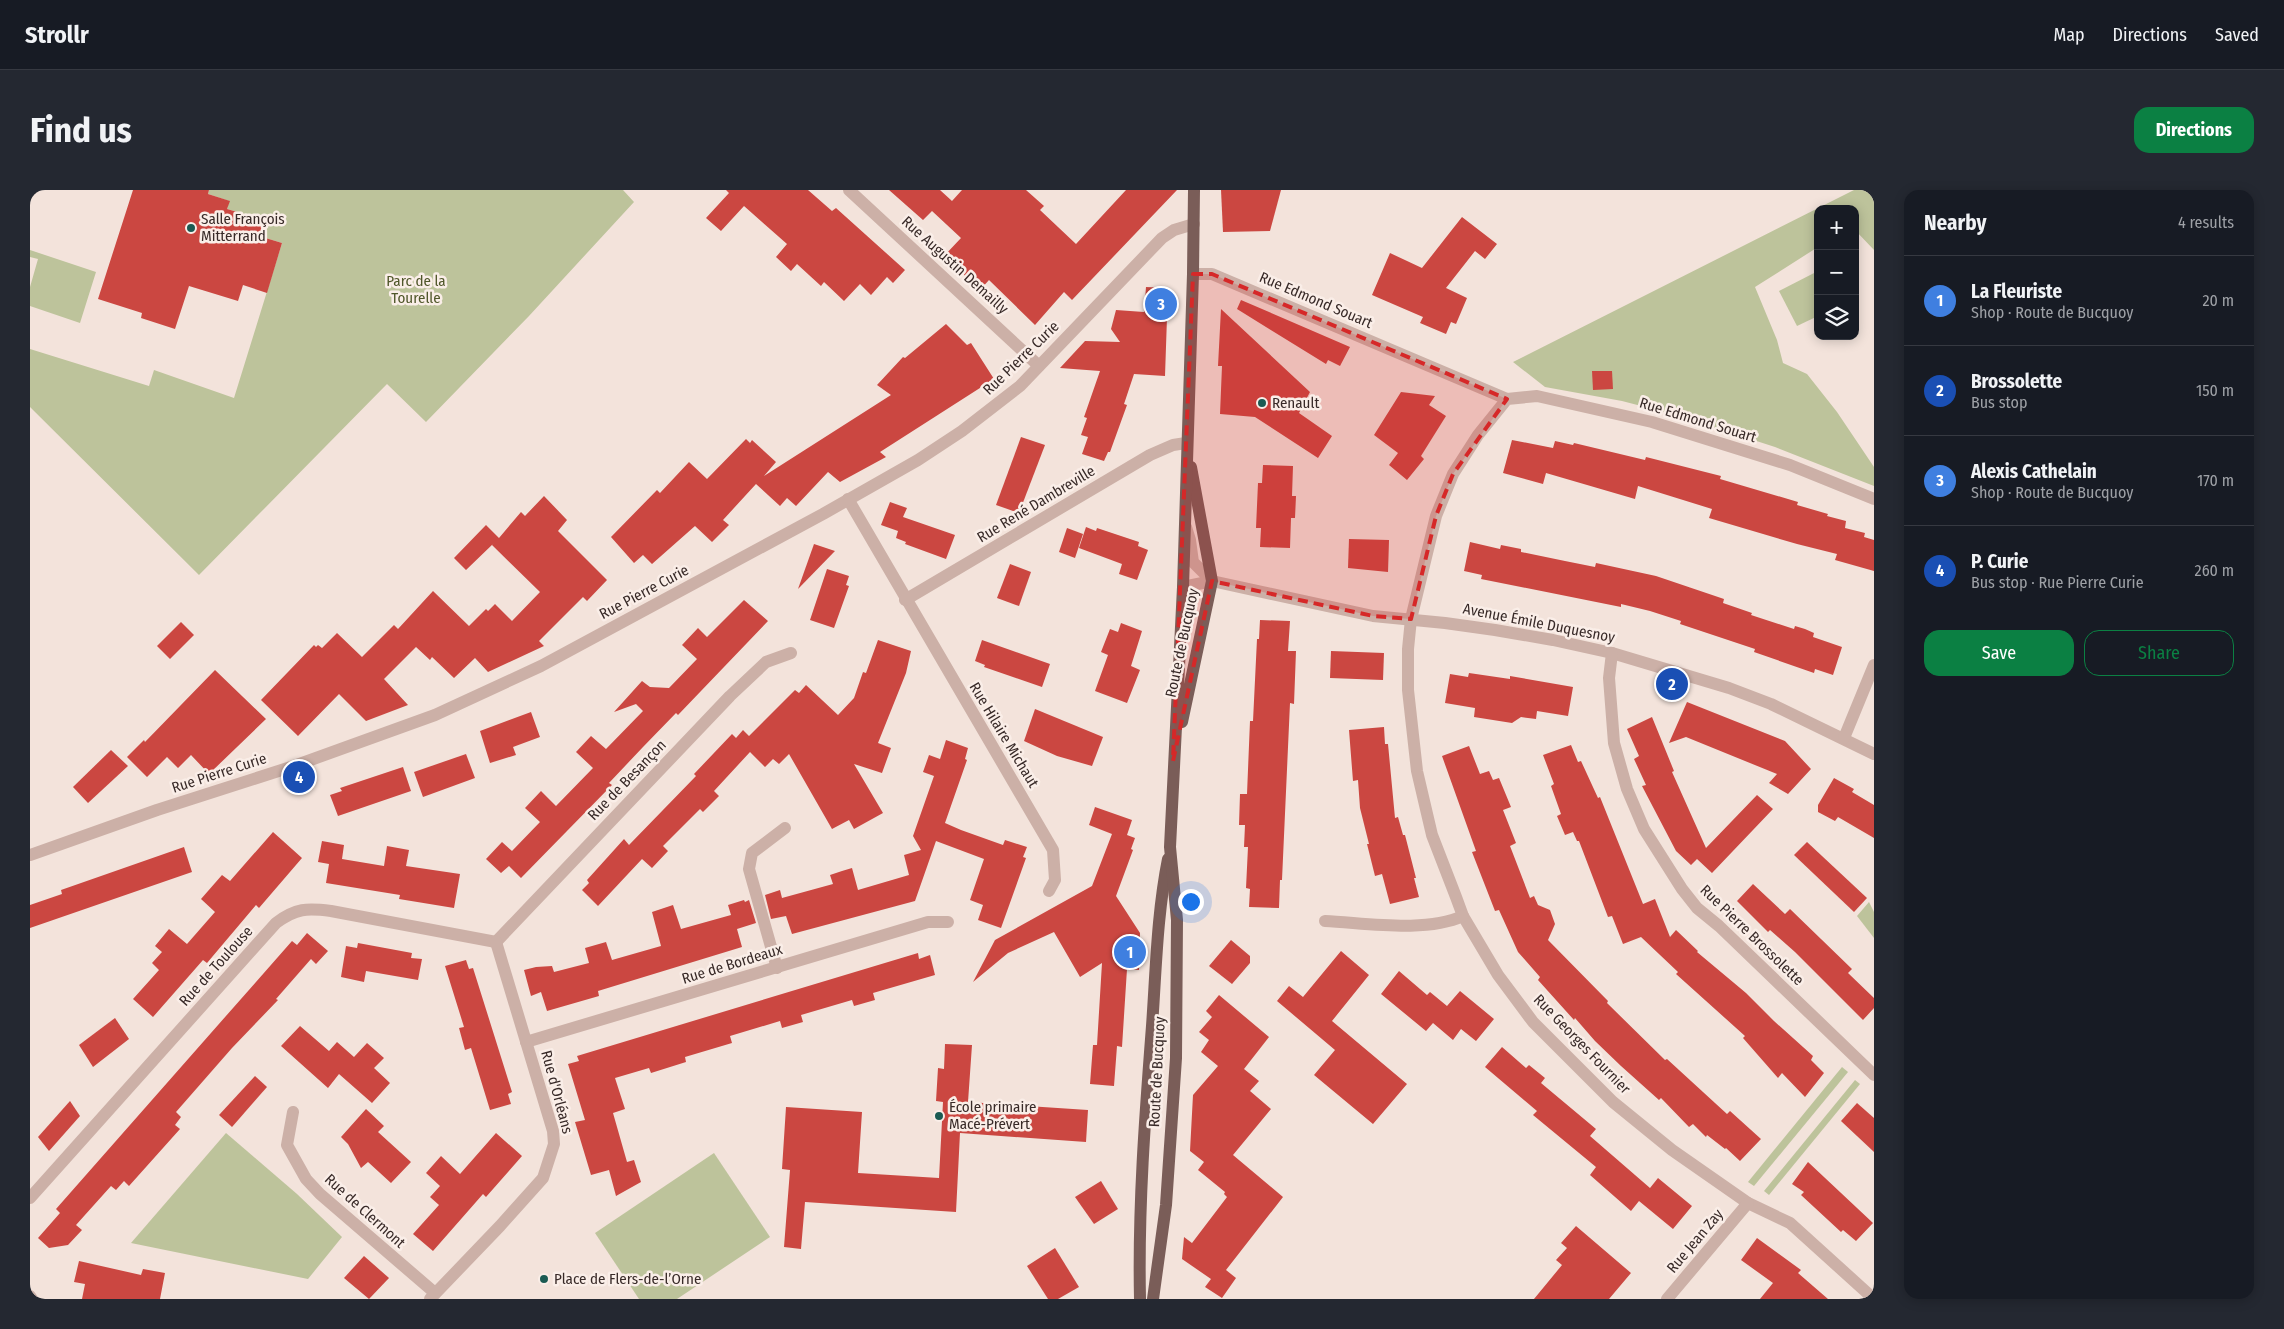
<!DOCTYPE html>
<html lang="en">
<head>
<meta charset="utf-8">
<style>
	body { margin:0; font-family:"Fira Sans Condensed",sans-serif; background:#242831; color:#f1f3f6 }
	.controls { position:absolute; right:15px; top:15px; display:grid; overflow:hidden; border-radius:10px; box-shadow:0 2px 12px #0003 }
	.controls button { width:45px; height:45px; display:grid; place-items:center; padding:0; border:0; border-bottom:1px solid #363941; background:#171b24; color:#f1f3f6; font:25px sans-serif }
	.you { position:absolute; left:1160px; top:711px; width:18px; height:18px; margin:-12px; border:4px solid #fff; border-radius:50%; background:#1a73e8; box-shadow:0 0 0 8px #1a73e833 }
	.badge { display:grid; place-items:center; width:32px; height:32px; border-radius:50%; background:#0b8043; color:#fff; font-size:16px; font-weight:700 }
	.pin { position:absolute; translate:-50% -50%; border:2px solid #fff; box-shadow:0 1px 5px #0006 }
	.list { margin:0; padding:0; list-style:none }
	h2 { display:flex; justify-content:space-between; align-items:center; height:65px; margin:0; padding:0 20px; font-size:21px }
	h2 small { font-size:16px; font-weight:400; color:#9ea1a6 }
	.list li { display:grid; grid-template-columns:32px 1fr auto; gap:15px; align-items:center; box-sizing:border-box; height:90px; padding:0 20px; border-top:1px solid #363941 }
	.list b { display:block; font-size:19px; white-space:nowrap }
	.list p { margin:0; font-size:16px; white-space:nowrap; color:#9ea1a6 }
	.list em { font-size:16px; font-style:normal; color:#9ea1a6 }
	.actions { display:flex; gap:10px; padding:15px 20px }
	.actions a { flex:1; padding:11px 0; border:1px solid #0b8043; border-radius:15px; text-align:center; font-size:18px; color:#0b8043 }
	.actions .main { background:#0b8043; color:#fff }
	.icon { flex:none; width:28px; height:28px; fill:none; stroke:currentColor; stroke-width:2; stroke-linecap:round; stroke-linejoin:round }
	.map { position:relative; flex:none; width:1844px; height:1109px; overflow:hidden; border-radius:15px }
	header { display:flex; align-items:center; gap:30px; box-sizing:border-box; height:70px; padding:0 25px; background:#171b24; border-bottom:1px solid #363941 }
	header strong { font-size:24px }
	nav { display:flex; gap:28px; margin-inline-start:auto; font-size:18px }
	.intro { display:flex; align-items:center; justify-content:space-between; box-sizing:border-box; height:120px; padding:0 30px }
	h1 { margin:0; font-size:35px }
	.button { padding:12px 22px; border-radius:15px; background:#0b8043; color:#fff; font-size:18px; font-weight:700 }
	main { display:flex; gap:30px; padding:0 30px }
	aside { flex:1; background:#171b24; border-radius:15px; box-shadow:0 2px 12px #0003 }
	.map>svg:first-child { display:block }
	.green { fill:#bdc39b }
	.building { fill:#cb4741 }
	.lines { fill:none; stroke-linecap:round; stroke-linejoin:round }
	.minor { stroke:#ccb0a7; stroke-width:12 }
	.major { stroke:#7a5d58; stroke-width:12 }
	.marked { fill:#d62828; fill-opacity:0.2; stroke:#d62828; stroke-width:4; stroke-dasharray:10 6; stroke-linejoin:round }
	.poi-dot { fill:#1b5b53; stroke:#faeee8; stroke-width:2 }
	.labels { text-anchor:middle; stroke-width:5; stroke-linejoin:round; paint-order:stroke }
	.poi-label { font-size:15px; fill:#382a28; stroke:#faeee8; text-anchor:start }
	.street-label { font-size:15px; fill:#382a28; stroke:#faeee8 }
	.park-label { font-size:15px; fill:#50572a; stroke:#faeee8 }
</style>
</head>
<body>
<header>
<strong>Strollr</strong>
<nav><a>Map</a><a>Directions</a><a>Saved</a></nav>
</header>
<div class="intro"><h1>Find us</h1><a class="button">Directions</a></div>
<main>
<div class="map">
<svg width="1844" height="1109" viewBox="0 0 1844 1109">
	<rect width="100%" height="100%" fill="#f3e3db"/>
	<g class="green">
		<polygon points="179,0 593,0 604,12 499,126 396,232 357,194 169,385 0,217 0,159 119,196 124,180 204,208 252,53 229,46 234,30 197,19 199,11 178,4"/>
		<polygon points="1824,0 1844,0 1844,60 1825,40 1825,19 1788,19 1788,57 1725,97 1747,150 1753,173 1777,184 1807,222 1844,277 1844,296 1745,257 1646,225 1592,211 1515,197 1483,172"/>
		<polygon points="0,60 66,82 50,133 0,116 0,97 8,69 0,67"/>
		<polygon points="1788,81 1788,126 1767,136 1749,101"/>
		<polygon points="1839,712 1844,722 1844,748 1827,726"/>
		<polygon points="1812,877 1818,882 1724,996 1718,992"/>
		<polygon points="1825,890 1830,894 1739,1005 1734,1001"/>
		<polygon points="196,943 267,1004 312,1047 278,1089 101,1053"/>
		<polygon points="684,963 740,1047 647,1109 609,1109 565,1043"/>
	</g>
	<g class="building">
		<polygon points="103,0 179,0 178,4 200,11 197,19 234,30 229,46 252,53 237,103 213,95 208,111 159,96 145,139 111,128 112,123 68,109"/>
		<polygon points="696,0 778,0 802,21 806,18 875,80 863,93 857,87 841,105 830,94 814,111 794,92 791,96 767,74 761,81 746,67 757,54 714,16 691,41 676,28 699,3"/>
		<polygon points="859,0 910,0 922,11 932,0 996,0 1014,16 1010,20 1046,54 1096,0 1147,0 1042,110 1034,102 1005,135 959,90 950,100 914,66 931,48 902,21 893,30"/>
		<polygon points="1191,0 1251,0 1240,41 1193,42"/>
		<polygon points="1432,27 1467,54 1455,69 1445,61 1416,98 1437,108 1426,134 1421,132 1416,144 1390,133 1393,127 1342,105 1360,63 1392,78"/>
		<polygon points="1116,97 1138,98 1135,186 1104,184 1094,214 1097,215 1080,262 1078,262 1074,271 1052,264 1058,247 1051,245 1057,228 1054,227 1070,181 1030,178 1055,151 1090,152 1081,139 1086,120 1114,122"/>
		<polygon points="1211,110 1320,157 1310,176 1298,170 1296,174 1207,119"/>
		<polygon points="1191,119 1280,202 1269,223 1302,246 1288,268 1225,227 1190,224 1192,176 1188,176"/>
		<polygon points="916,134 937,155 941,153 964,189 850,262 856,267 810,292 798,282 766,316 757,308 750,316 726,294 693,330 699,335 682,352 665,336 622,374 613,365 604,373 581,347 627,300 630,303 659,272 677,289 716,249 720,253 722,250 746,272 734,286 861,205 847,195 873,167 875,168"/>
		<polygon points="1562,181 1582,181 1583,199 1563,200"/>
		<polygon points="1371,202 1405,206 1399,215 1416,226 1391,266 1394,269 1377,290 1359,275 1368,263 1344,245"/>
		<polygon points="991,247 1015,255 989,323 966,315"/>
		<polygon points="1482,250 1523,258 1525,251 1543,255 1544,253 1615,270 1616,267 1691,286 1690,289 1768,312 1767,315 1798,324 1797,326 1816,331 1815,338 1835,343 1834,347 1844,350 1844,381 1805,370 1807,364 1767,354 1679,328 1682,319 1608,296 1605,309 1516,283 1513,294 1473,283"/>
		<polygon points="1233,275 1263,276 1262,306 1266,306 1265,328 1261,328 1260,358 1230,357 1231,338 1226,338 1228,293 1232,293"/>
		<polygon points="514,306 537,330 528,341 577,390 557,411 553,407 509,451 514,456 458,482 445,468 424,488 402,467 400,470 386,457 354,489 378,515 336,531 309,504 268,546 231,510 284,455 286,457 288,455 292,458 307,443 332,467 364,435 368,439 403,401 439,436 456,419 458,421 465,414 482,431 510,402 462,355 464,353 436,380 424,368 456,335 469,348 491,322 495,326"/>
		<polygon points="860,312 877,318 873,327 925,345 916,369 875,354 876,352 866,348 868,341 851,335"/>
		<polygon points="1056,337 1066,341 1067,338 1109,352 1108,356 1118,360 1107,390 1089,384 1092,374 1049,358"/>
		<polygon points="1037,338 1053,344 1045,368 1029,362"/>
		<polygon points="1319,349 1359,350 1358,382 1318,378"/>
		<polygon points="1440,352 1470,359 1471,355 1491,359 1491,362 1535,371 1565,377 1566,373 1626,386 1694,409 1693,413 1722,423 1721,425 1764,439 1765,436 1775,439 1784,443 1783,447 1812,457 1803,485 1785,479 1784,483 1724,462 1725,459 1650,434 1651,431 1620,421 1591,414 1591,417 1451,389 1452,385 1434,381"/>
		<polygon points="784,354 805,361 768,399"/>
		<polygon points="980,374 1001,382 989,416 967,408"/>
		<polygon points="797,379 819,386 816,395 819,396 804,438 780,430"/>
		<polygon points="714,410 738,431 648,525 646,523 613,557 579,593 582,595 491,688 479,676 471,683 456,669 472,652 482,661 510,632 495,618 511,601 526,616 563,578 546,562 561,546 576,559 613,521 606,514 584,522 612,491 620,497 639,498 667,469 652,455 668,438 677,447"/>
		<polygon points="1230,430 1260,431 1258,461 1266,461 1264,514 1260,513 1252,690 1250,690 1249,718 1219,717 1220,699 1216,698 1218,657 1214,657 1215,635 1209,635 1210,604 1217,604 1220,531 1223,531 1227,449 1229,449"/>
		<polygon points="151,432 164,445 140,469 127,456"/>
		<polygon points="1091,433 1112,441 1101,476 1110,480 1097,513 1065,501 1078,465 1071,462 1080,439 1088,442"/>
		<polygon points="848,450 881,461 876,483 848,553 861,558 852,583 824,574 853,623 824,639 819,630 802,639 759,564 749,574 743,569 735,577 720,562 684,601 689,606 673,622 670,619 633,656 638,661 622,678 612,669 568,716 552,700 559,693 557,690 594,649 599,655 666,586 664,584 702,544 706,548 713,540 719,546 765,500 769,503 776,495 808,525 824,508 833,482 836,483"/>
		<polygon points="952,450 1020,474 1012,497 954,477 955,475 945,471"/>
		<polygon points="1301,461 1354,463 1353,490 1300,488"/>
		<polygon points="185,480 236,529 179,584 161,565 148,578 137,567 117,587 97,567 114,550 115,552"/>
		<polygon points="1439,483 1480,489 1480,486 1543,497 1538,526 1507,521 1506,529 1491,527 1482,533 1444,527 1445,518 1415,513 1420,484 1438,487"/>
		<polygon points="1657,512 1755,551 1781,579 1758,604 1739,593 1747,584 1656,547 1639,553"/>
		<polygon points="1005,519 1073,547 1062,576 1027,566 994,551"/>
		<polygon points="501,522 510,547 483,557 486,565 460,573 450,541"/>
		<polygon points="1622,527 1644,581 1642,582 1676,658 1727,605 1743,619 1682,683 1667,669 1661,675 1646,661 1612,596 1616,595 1604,569 1609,566 1597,539"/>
		<polygon points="1354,537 1355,554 1358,554 1365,628 1368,627 1373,645 1375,645 1386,688 1384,688 1389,707 1360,714 1352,684 1345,686 1337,654 1339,654 1330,618 1328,590 1323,591 1319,540"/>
		<polygon points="916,550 938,558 935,569 937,570 915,633 931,640 973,655 975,650 997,657 993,667 996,668 971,738 948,730 953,715 940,710 954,669 906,651 885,711 762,744 756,726 741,729 735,705 750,700 752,708 803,694 800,685 812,681 822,678 828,700 879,685 874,665 891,660 883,646 904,586 893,582 899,565 910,569"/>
		<polygon points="1541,555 1548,572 1551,571 1568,608 1570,607 1613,714 1625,709 1640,747 1646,740 1668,761 1667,762 1716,803 1744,831 1783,866 1781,870 1794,883 1775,907 1752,883 1748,888 1713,848 1715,846 1646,784 1648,782 1611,747 1593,754 1582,726 1578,727 1549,651 1547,651 1543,642 1535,645 1527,626 1531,624 1521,596 1524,594 1513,565"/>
		<polygon points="1439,556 1450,584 1459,581 1463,590 1469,588 1481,617 1473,620 1486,653 1480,656 1500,708 1504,706 1508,715 1520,720 1525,734 1518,750 1578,811 1577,813 1635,870 1637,869 1697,924 1700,921 1731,949 1710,971 1696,958 1695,959 1677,945 1676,947 1663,934 1659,937 1631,908 1629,910 1591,876 1565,851 1545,828 1544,830 1508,790 1510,787 1488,762 1469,720 1465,721 1442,662 1446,661 1412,566"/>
		<polygon points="81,560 98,576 58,613 43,597"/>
		<polygon points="436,564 445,588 393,607 384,582"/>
		<polygon points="373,577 381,601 308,626 300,605 312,601 310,598"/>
		<polygon points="1804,588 1824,599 1822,602 1844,615 1844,648 1808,627 1805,631 1788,622 1788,615"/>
		<polygon points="1065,617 1102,630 1097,645 1105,648 1101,659 1103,660 1086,706 1110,743 1109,780 1097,779 1092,857 1087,856 1084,896 1060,894 1063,855 1067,855 1072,773 1050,787 1024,742 978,763 943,792 965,750 1062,696 1082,644 1059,635"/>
		<polygon points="243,642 272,668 229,718 226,715 177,773 173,770 123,827 103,809 129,780 122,773 132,762 125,756 139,739 157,754 185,722 171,709 192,685 200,691"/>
		<polygon points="292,651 314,655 312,669 354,676 357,656 379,660 376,676 430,684 424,718 369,709 370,705 296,693 299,674 288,672"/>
		<polygon points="1777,652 1837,708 1824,722 1764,665"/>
		<polygon points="154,657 162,682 0,738 0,715 32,704 31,700"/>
		<polygon points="1723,694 1755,724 1760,719 1822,779 1818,783 1844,808 1844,818 1833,830 1765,762 1740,740 1738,742 1707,711"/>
		<polygon points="714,710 715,712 719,710 726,733 707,739 712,757 568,801 569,806 517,821 511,802 501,806 494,780 506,777 522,776 524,782 559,773 555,758 576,752 582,770 631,756 622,722 643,715 651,739 701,725 698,715"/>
		<polygon points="277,743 298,761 286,774 281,769 246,809 248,810 202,858 146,922 151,927 145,935 150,939 99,996 94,991 86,1000 81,996 46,1035 52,1040 38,1055 19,1058 8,1048 30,1023 26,1019 262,751 267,755"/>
		<polygon points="1201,750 1220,766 1220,773 1202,794 1179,776"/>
		<polygon points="328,753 382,763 381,768 392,769 388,790 336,781 334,792 311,787 316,756 327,758"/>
		<polygon points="1311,761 1339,785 1302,831 1377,894 1343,934 1284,885 1305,860 1247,811 1259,796 1273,807"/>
		<polygon points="888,763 889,769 900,765 905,785 843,803 845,810 824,816 822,810 771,825 773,832 752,838 750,831 700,846 702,853 655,867 656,872 621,883 619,878 585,888 595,919 583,923 597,972 604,970 611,992 586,1006 579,980 561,985 545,932 555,930 538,874 549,871 547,866"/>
		<polygon points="436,770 439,779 443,778 482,902 478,904 481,914 460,920 441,858 435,860 429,838 434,837 415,776"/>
		<polygon points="1369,781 1397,805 1400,802 1417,816 1430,801 1464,829 1446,851 1431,839 1423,850 1403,833 1396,841 1351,804"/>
		<polygon points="1189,805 1239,847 1214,879 1229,891 1220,901 1241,919 1203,965 1253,1007 1196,1080 1206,1088 1192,1108 1175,1097 1181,1089 1152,1069 1154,1047 1162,1053 1197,1007 1194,1004 1195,1002 1168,980 1174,972 1160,961 1163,905 1188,876 1171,862 1179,850 1169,842 1182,827 1176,821"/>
		<polygon points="85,828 99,849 63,877 49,855"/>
		<polygon points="270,836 299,861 307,852 324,867 337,853 354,868 344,878 360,893 342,913 309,884 298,898 251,856"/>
		<polygon points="915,854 942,855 938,912 1058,920 1056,952 930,943 926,1022 775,1012 771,1059 754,1057 760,980 752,979 756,917 832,922 828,983 909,988 913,912 906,911 908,878 914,879"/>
		<polygon points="1472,857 1496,878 1499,875 1515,888 1511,893 1566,939 1560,946 1620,998 1628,988 1662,1016 1643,1039 1609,1011 1601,1021 1560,985 1566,977 1503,925 1507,921 1455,877"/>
		<polygon points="225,886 237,897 202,937 189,925"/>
		<polygon points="40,911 50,926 19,961 8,947"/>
		<polygon points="1827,913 1844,928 1844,962 1811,931"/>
		<polygon points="336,919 354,936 348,942 381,972 361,993 338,972 331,978 318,954 311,947"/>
		<polygon points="466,943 492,966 456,1007 453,1004 403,1061 383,1044 409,1015 400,1007 410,996 396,983 411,966 430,984"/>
		<polygon points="1778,972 1843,1033 1826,1051 1813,1040 1811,1042 1771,1005 1774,1002 1762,994"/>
		<polygon points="1071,991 1088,1019 1064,1034 1045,1007"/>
		<polygon points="1546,1036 1601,1083 1579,1109 1504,1109 1532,1075 1526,1070 1537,1058 1531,1053"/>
		<polygon points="1727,1048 1771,1080 1768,1083 1798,1109 1730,1109 1743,1093 1711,1070"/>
		<polygon points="1025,1058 1049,1097 1028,1109 1018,1109 997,1076"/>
		<polygon points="334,1066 359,1088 339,1109 314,1088"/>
		<polygon points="49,1071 111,1085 113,1079 135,1083 130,1109 52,1109 55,1094 44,1092"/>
	</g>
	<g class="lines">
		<g class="minor">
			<polyline points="819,0 1009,176"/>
			<polyline points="1163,84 1182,84 1477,209"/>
			<polyline points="818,309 1023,660 1025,690 1019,701"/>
			<polyline points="1844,309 1760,275 1622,232 1507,206 1477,209 1448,245 1423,284 1406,326 1381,429 1378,459 1378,500 1387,581 1402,645 1426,707 1433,726 1468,785 1503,832 1583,912 1642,960 1718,1013 1760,1033 1844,1109"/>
			<polyline points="1156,337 1160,350 1163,372 1182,391"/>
			<polyline points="1153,397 1182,391 1343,426 1415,433 1465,440 1523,450 1582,463 1699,498 1741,514 1844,564"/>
			<polyline points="875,410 1120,265 1143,255 1156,253"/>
			<polyline points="1582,463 1579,488 1584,553 1597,599 1614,639 1652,699 1667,718 1689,736 1844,885"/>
			<polyline points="1814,548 1844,475"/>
			<polyline points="0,665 127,620 264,576 405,525 511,476 793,324 888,270 932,241 990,196 1132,48 1144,40 1164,34"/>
			<path d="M1295,731c42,2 100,12 138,-5"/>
			<polyline points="466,752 700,506 736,472 761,463"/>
			<polyline points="747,778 719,679 722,663 755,638"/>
			<polyline points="496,852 898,732 918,732"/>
			<polyline points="263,922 257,955 276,989 290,1004 405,1103"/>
			<path d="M0,1008l246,-275c20,-15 31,-15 55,-12l165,31"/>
			<polyline points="0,1106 2,1109"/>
			<polyline points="400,1109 470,1036 513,988 524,954 523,941 466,752"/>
			<polyline points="1637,1109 1718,1013"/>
		</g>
		<g class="major">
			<polyline points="1152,532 1182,391 1161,277"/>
			<path d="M1110,1109c-2,-91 5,-182 12,-273 4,-56 5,-112 16,-167"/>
			<polyline points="1123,1109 1136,1015 1146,868 1147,730 1140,657 1153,397 1163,84 1164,0"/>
		</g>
	</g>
	<path class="marked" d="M1163,84h19l295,125 -54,75 -17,42 -25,103 -38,-3 -161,-35 -39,180z"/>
	<g class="poi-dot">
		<circle cx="161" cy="38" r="5"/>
		<circle cx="1232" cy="213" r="5"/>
		<circle cx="909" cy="926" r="5"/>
		<circle cx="514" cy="1089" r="5"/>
	</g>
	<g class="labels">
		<g class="poi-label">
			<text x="171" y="34">Salle François<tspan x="171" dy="17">Mitterrand</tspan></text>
			<text x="1242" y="218">Renault</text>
			<text x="919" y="922">École primaire<tspan x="919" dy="17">Macé-Prévert</tspan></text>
			<text x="524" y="1094">Place de Flers-de-l’Orne</text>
		</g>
		<g class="street-label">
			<text transform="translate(925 75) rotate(42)" y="5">Rue Augustin Demailly</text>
			<text transform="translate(1286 110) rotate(23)" y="5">Rue Edmond Souart</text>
			<text transform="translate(991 168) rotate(-44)" y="5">Rue Pierre Curie</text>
			<text transform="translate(1668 230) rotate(17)" y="5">Rue Edmond Souart</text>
			<text transform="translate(1006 314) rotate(-31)" y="5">Rue René Dambreville</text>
			<text transform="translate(614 402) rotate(-28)" y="5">Rue Pierre Curie</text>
			<text transform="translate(1509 433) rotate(11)" y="5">Avenue Émile Duquesnoy</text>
			<text transform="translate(1152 453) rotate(-78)" y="5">Route de Bucquoy</text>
			<text transform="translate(974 545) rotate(59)" y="5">Rue Hilaire Michaut</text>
			<text transform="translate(189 583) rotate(-18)" y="5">Rue Pierre Curie</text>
			<text transform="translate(597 590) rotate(-46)" y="5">Rue de Besançon</text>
			<text transform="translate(1722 745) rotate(44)" y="5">Rue Pierre Brossolette</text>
			<text transform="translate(702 774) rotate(-17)" y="5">Rue de Bordeaux</text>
			<text transform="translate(186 776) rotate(-48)" y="5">Rue de Toulouse</text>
			<text transform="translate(1552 854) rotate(46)" y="5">Rue Georges Fournier</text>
			<text transform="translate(1127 882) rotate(-87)" y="5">Route de Bucquoy</text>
			<text transform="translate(527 902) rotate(75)" y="5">Rue d'Orléans</text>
			<text transform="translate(335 1021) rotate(42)" y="5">Rue de Clermont</text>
			<text transform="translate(1665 1051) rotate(-50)" y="5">Rue Jean Zay</text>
		</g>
		<g class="park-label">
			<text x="386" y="96">Parc de la<tspan x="386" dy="17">Tourelle</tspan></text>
		</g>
	</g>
</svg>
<div class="controls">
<button>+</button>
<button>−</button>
<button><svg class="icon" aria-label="layers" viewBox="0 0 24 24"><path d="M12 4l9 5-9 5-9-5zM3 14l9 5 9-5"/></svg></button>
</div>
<div class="you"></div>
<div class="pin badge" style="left:1100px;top:762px;background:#3f7fe0">1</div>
<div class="pin badge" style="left:1642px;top:494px;background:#1a4fb4">2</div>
<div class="pin badge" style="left:1131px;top:114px;background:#3f7fe0">3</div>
<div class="pin badge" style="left:269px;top:587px;background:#1a4fb4">4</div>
</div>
<aside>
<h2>Nearby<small>4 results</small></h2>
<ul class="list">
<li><span class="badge" style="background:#3f7fe0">1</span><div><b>La Fleuriste</b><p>Shop · Route de Bucquoy</p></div><em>20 m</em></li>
<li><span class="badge" style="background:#1a4fb4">2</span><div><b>Brossolette</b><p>Bus stop</p></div><em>150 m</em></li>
<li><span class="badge" style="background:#3f7fe0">3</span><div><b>Alexis Cathelain</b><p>Shop · Route de Bucquoy</p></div><em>170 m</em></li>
<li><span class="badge" style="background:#1a4fb4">4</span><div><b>P. Curie</b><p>Bus stop · Rue Pierre Curie</p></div><em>260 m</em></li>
</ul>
<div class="actions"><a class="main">Save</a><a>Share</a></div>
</aside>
</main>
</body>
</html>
